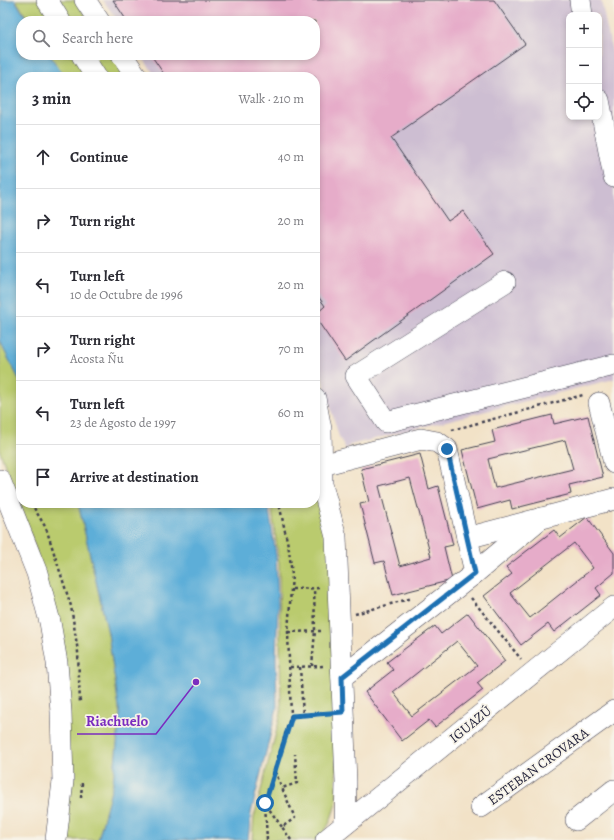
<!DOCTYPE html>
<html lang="en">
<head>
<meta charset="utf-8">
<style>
	body { margin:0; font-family:Alegreya,serif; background:#f2f2f3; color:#2b2b33 }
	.controls { position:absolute; right:12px; top:12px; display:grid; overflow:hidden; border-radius:8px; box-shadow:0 2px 6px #0003 }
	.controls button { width:36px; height:36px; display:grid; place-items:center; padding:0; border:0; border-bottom:1px solid #e1e1e2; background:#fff; color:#2b2b33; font:20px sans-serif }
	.stop { position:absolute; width:12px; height:12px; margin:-9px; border:3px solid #1f6fb2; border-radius:50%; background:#fff }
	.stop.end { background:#1f6fb2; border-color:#fff; box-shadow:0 1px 4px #0008 }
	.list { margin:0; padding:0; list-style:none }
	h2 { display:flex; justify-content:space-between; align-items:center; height:52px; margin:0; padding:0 16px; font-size:17px }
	h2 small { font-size:13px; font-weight:400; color:#7c7c81 }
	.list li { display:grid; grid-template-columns:26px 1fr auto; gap:12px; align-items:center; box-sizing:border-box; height:64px; padding:0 16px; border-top:1px solid #e1e1e2 }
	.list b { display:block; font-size:15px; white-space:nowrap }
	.list p { margin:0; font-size:13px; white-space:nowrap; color:#7c7c81 }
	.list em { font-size:13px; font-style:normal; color:#7c7c81 }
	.icon { flex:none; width:22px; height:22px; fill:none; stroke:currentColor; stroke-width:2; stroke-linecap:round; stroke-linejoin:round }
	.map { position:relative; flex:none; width:614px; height:840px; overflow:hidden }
	.search { position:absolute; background:#fff; box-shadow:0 2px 6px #0003; left:16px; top:16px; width:304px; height:44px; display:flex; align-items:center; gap:10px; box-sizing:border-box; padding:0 14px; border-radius:16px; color:#7c7c81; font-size:15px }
	.panel { position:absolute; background:#fff; box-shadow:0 2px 6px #0003; left:16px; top:72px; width:304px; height:436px; border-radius:16px }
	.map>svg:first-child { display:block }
	.industrial { fill:#cdbed2; fill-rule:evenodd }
	.green { fill:#bacb6e; stroke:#6e7654 }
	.water { fill:#5daed8; stroke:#40688a }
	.building { fill:#e6acc9; fill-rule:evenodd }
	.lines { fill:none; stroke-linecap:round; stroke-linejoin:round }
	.minor-casing { stroke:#413f50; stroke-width:22 }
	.path { stroke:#413f50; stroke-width:2.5; stroke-dasharray:3 3; stroke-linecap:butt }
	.minor { stroke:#fff; stroke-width:21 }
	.route { stroke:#1f6fb2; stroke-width:5 }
	.labels { text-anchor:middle; stroke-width:3.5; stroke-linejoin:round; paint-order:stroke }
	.street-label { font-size:14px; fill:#22223b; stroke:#f7f3e8 }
	.leader { fill:none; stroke:#7b2cbf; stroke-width:1.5 }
	.callout-dot { fill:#7b2cbf; stroke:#f7f3e8; stroke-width:1.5 }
	.callout-label { font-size:15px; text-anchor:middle; font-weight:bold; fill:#7b2cbf; stroke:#f7f3e8; stroke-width:3.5; stroke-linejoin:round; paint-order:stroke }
</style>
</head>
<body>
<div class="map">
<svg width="614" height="840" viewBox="0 0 614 840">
	<rect width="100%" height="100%" fill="#f7f3e8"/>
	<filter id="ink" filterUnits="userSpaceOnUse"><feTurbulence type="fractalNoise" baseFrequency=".025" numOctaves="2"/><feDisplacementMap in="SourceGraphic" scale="8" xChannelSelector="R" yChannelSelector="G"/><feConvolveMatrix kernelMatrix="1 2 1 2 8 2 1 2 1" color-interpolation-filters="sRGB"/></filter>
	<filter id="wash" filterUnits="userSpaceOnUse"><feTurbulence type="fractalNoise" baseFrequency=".012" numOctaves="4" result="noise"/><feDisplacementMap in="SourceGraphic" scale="16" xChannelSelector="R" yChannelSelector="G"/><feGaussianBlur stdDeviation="0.9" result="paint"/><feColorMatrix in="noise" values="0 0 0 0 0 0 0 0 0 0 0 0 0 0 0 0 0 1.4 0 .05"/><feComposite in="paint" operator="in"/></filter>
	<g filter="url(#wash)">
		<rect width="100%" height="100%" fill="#f2e2c7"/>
		<path class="industrial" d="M103,0h498l13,61v318l-264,66 -4,4 -7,-12 -18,-63 -6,-12v-285h-159l-15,-22h174v-34h-197zM569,15h30v102h-30z"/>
		<g class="green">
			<polygon points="16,0 75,0 90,21 29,21"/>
			<polygon points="50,55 114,55 129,77 63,77"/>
			<polygon points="0,340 4,350 21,383 21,503 78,503 108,633 120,715 113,783 98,840 61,840 67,784 36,550 0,452"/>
			<polygon points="315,420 330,533 337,801 330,822 320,840 252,840 254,817 281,713 279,563 271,503 315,503"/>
		</g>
		<g class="water">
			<polygon points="0,0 15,0 28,21 21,21 21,55 50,55 64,77 21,77 21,383 4,350 0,340"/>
			<polygon points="78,503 268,503 276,555 278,604 276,657 277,708 251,813 248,840 98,840 113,783 120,715 108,633"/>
		</g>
		<g id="blocks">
			<g class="building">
				<polygon points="113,0 494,0 525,44 391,138 448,221 463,211 494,254 345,361 315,317 315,315 325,306 315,292 315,77 166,77 151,55 315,55 315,21 127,21"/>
				<path d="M552,415l2,9 34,-8 15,61 -34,8 2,9 -59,15 -2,-9 -33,9 -15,-59 33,-8 -3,-12zM565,440l8,29 -78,19 -7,-29z"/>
				<path d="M420,454l9,35 9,-3 15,59 -9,2 8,33 -59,15 -9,-34 -9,2 -15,-59 9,-2 -8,-33zM410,478l21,79 -31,9 -21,-80z"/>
				<path d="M587,517l27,36v20l-18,15 5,7 -47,37 -6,-8 -27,21 -37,-49 28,-22 -6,-7 48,-37 6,8zM574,543l19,25 -63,50 -20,-25z"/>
				<path d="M468,613l37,48 -28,22 6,7 -48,37 -6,-7 -27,21 -37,-49 28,-22 -6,-8 48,-36 6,8zM457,641l20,25 -65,50 -19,-24z"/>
			</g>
		</g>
	</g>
	<g filter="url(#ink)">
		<use href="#blocks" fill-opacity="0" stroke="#413f50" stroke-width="1"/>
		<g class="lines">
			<defs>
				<g id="minor">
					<polyline points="47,0 60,21"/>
					<polyline points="85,0 99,21"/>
					<polyline points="580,0 582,15"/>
					<polyline points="82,55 96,77"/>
					<polyline points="122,55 137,77"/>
					<polyline points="599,100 614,177"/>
					<polyline points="505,282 356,376 386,422 614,365"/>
					<polyline points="315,398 321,429 322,484 336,537 346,782 345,824"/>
					<polyline points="599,403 614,463"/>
					<polyline points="322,465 421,439 437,442 447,449 475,573"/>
					<polyline points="0,480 37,573 50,622 57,663 61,712 63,781 56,840"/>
					<polyline points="467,538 614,499"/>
					<polyline points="342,677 475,573 541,518"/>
					<polyline points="481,807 614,711"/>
					<polyline points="576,820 614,790"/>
					<polyline points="326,840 614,607"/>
				</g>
			</defs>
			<use href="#minor" class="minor-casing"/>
			<g class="path">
				<polyline points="452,430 583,395"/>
				<polyline points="31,503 46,528 71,606 78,652 80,704"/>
				<polyline points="292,589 321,588"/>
				<polyline points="471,598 521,659"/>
				<polyline points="355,614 412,598"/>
				<polyline points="288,632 322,631"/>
				<polyline points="312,666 315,631 314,588"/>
				<polyline points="290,667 325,666"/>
				<polyline points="300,667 303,715"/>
				<polyline points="291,716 327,713"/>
				<polyline points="275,771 282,788"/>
				<polyline points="81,798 82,783"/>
				<polyline points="266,805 282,827"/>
				<polyline points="267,840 265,803 291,716 288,632 292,575 289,550 279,503"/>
				<polyline points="291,840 282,827 295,818 282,788 297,783 295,754"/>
			</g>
			<use href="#minor" class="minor"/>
		</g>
	</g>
	<g class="lines" filter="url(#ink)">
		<polyline class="route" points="265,803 292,716 343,712 342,677 475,573 447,449"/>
	</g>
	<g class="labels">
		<g class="street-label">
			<text transform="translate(470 724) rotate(-39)" y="5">IGUAZÚ</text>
			<text transform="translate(538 766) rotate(-36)" y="5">ESTEBAN CROVARA</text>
		</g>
	</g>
	<path class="leader" d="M196 682L156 734H77"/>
	<circle class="callout-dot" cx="196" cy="682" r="4"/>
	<g class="callout-label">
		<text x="117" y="726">Riachuelo</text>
	</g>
</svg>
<div class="controls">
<button>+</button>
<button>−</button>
<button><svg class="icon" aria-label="locate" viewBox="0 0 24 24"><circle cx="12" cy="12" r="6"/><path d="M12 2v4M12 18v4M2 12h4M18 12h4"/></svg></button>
</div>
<div class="stop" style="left:265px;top:803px"></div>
<div class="stop end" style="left:447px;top:449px"></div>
<div class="search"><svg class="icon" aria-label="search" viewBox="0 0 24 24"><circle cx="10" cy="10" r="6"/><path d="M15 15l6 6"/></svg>Search here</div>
<section class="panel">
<h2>3 min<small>Walk · 210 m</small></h2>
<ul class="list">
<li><svg class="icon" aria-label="ahead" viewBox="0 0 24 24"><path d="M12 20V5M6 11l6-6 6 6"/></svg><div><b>Continue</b></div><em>40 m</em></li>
<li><svg class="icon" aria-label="right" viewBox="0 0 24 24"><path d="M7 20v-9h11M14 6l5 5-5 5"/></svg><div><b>Turn right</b></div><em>20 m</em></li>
<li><svg class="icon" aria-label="left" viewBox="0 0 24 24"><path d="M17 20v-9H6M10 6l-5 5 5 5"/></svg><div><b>Turn left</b><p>10 de Octubre de 1996</p></div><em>20 m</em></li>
<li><svg class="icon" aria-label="right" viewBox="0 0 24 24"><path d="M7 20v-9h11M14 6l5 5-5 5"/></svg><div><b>Turn right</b><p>Acosta Ñu</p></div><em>70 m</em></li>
<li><svg class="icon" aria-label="left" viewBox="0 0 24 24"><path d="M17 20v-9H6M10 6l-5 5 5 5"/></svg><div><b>Turn left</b><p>23 de Agosto de 1997</p></div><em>60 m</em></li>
<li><svg class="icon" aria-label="arrive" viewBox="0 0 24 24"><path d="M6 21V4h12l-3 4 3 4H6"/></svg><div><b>Arrive at destination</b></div></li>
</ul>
</section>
</div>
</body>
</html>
